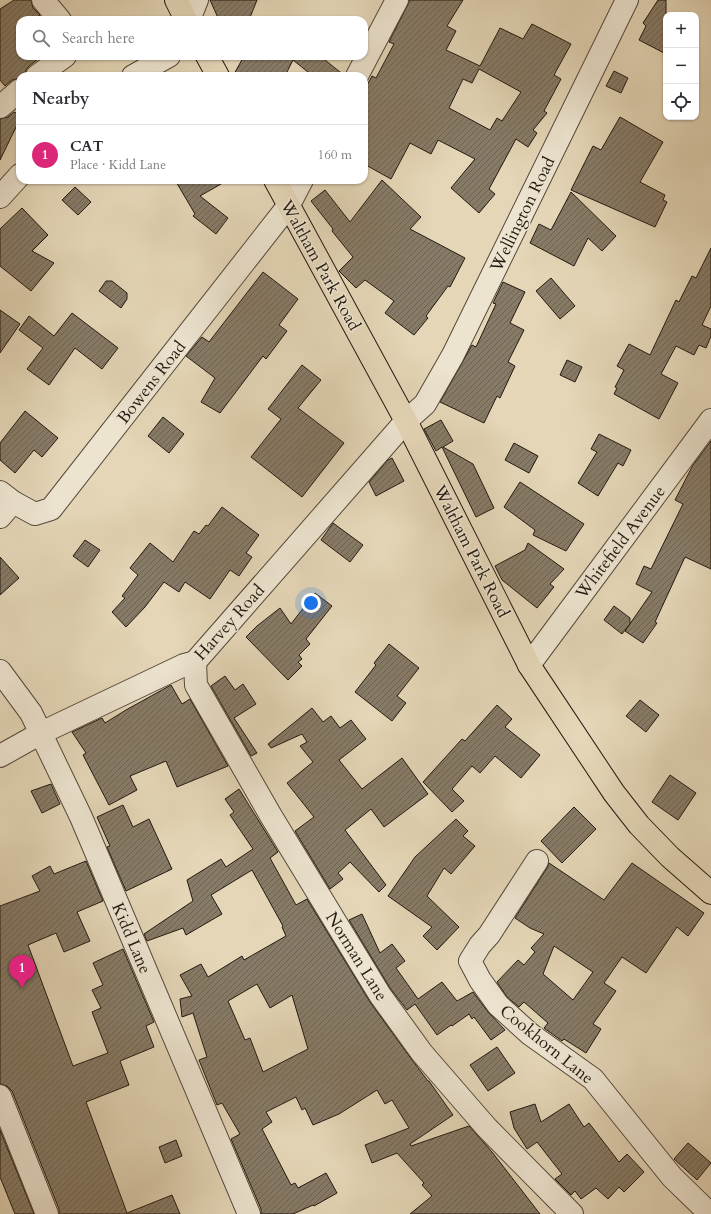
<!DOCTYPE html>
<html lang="en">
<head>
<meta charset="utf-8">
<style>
	body { margin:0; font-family:Cardo,serif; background:#f2f2f3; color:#2b2b33 }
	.controls { position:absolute; right:12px; top:12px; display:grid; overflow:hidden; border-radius:8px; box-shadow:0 1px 3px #0004 }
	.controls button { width:36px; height:36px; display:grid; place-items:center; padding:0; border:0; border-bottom:1px solid #e1e1e2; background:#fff; color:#2b2b33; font:20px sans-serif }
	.you { position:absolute; left:311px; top:603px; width:14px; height:14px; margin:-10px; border:3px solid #fff; border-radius:50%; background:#1a73e8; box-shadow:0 0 0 6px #1a73e833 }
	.badge { display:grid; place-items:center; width:26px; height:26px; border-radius:50%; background:#db2777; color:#fff; font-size:13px; font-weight:700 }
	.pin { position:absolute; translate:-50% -33px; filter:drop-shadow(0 1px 2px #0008) }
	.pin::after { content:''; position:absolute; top:21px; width:14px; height:12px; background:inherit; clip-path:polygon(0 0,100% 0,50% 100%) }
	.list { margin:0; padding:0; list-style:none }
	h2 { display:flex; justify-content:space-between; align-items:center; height:52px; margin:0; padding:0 16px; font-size:17px }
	h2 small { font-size:13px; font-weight:400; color:#7c7c81 }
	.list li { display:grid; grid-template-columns:26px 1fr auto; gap:12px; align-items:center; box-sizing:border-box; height:60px; padding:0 16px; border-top:1px solid #e1e1e2 }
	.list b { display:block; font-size:15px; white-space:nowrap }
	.list p { margin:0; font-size:13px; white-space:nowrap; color:#7c7c81 }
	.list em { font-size:13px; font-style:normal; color:#7c7c81 }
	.icon { flex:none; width:22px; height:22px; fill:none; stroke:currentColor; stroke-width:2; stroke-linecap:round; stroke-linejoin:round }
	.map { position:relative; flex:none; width:711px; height:1214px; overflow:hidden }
	.search { position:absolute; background:#fff; box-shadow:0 1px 3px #0004; left:16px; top:16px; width:352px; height:44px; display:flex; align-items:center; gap:10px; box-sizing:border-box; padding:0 14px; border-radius:12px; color:#7c7c81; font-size:15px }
	.panel { position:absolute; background:#fff; box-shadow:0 1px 3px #0004; left:16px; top:72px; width:352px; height:112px; border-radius:12px }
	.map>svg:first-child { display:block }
	.building { fill:url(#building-hatch); stroke:#231910; fill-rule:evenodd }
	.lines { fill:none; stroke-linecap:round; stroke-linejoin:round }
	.minor-casing { stroke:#53483a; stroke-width:24 }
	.major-casing { stroke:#231910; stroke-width:24 }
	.minor { stroke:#ede4d0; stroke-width:22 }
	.major { stroke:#e4d6b7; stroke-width:22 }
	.labels { text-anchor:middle; stroke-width:3; stroke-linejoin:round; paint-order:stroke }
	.street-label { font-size:17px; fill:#231910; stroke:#ede4d0 }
</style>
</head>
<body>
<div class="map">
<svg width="711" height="1214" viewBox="0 0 711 1214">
	<defs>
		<pattern id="building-hatch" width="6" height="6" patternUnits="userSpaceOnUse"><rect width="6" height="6" fill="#877b67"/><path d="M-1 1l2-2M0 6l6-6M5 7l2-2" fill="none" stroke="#6e6453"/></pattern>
	</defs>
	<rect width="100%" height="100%" fill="#e4d6b7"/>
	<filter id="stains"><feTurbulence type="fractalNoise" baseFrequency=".005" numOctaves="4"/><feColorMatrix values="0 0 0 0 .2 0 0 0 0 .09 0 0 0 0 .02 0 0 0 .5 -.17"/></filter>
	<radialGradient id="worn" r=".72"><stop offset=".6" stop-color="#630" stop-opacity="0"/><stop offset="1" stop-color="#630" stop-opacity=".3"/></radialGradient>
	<g class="building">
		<polygon points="14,0 31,0 33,8 40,15 33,20 20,20 20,56 42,56 29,66 26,70 25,76 20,76 20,78 12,80 5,86 0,80 0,9"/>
		<polygon points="210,0 257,0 249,20 219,20"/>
		<path d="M410,0h53l-16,26 9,5 -10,19 34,16 20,-38 23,11 9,-15 39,20 -17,31 7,4 -17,32 3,2 -14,17 4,3 -9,14 -12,-8 -27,50 6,5 -16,19 -28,-25 24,-29 -37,-19 -7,14 -21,-11 -19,36 -27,-15v-73l8,-15 4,2 18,-34 -5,-2zM479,69l42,23 -19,29 -5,-3 -7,12 -41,-22 14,-29 9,4z"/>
		<polygon points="658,0 666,0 666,54 639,40 646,26 643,23"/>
		<polygon points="244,56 320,56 345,76 313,76 293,60 285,76 233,76"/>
		<polygon points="614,71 628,78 621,93 606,86"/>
		<polygon points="14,112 20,115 20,119 0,160 0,119 8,117"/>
		<polygon points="620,117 663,142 640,182 665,195 663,200 667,202 655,227 571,190 593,146 601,150"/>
		<polygon points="175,180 228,180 200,196 228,218 216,234 193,216 195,214"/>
		<polygon points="382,180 421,217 410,229 465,258 450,287 448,286 426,316 428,318 414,335 385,313 394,301 365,280 356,288 339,271 353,257 332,231 333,229 311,201 325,190 350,222"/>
		<polygon points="75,187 91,202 78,215 62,200"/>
		<polygon points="571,192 616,236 602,251 588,238 574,266 530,243 539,224 551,230"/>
		<polygon points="22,208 48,235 32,251 54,263 31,291 0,266 0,229"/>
		<polygon points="711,248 711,306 702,325 711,329 711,336 706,348 699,345 694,355 676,346 661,374 678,383 659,419 614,394 617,388 615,387 624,370 617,366 629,344 650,355 676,300 679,302 692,276 696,278"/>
		<polygon points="263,272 298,299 279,325 287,331 266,359 263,356 220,413 201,402 215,378 186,356 202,337 209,342"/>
		<polygon points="551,278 575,306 560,319 536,291"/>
		<polygon points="106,281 112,281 127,293 127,299 121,308 99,291"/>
		<polygon points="503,282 525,292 510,323 524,330 508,362 515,366 500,398 497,396 484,423 440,402 472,345 476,347 496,304 493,303"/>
		<polygon points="0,310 20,324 0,353"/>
		<polygon points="72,313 118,348 102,369 75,348 49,385 27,369 43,348 19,330 29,316 54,336"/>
		<polygon points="567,360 582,367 575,382 560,375"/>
		<polygon points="302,365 321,380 298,408 344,443 302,497 251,457 281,419 268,409"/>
		<polygon points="25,411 58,438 42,457 34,450 15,473 0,460 0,443"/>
		<polygon points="163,417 184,434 169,453 148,436"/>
		<polygon points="441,420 453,441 443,447 473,464 494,508 476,517 442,447 436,451 424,429"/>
		<polygon points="599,434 631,450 623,466 618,463 598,496 578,483 597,452 591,449"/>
		<polygon points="711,441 711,569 685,557 655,622 657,623 643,643 625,631 652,592 636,584 644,566 651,569 683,504 675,500 693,465"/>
		<polygon points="514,443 538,456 529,473 505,460"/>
		<polygon points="392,458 404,481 376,496 369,482 388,460"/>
		<polygon points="520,482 584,524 566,551 533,535 535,530 504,507"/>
		<polygon points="222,507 259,535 246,553 252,557 239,576 230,570 210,599 185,582 179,592 164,582 145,607 126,627 112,612 125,598 122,596 138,575 130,568 150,543 173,562 194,531 199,534 206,525 208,526"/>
		<polygon points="333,523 363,545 350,562 321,540"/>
		<polygon points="85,540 100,550 88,567 73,556"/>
		<polygon points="528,543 564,569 550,584 554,587 537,608 502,580 495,566 525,550"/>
		<polygon points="0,557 19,578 0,595"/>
		<polygon points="315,593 332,606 306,639 310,644 299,655 302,659 298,662 302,666 288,680 246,637 257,626 280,608 291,624"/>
		<polygon points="614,606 630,618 630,624 622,634 604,620"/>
		<polygon points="389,644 419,668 397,696 406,703 392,721 355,692 376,665 374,663"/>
		<polygon points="225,676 235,690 243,684 256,704 234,718 257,753 251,756 211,686"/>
		<polygon points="171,685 182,704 190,699 228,766 177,787 166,761 130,776 137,790 109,805 83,755 86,753 72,732 102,718 105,723 126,710"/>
		<polygon points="640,700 659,715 646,732 626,716"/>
		<polygon points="497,705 512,719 505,727 540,755 521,778 495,756 480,773 472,766 452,789 464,801 452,812 423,782 462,739 465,741"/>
		<polygon points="312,708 323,722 331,716 340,728 351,720 366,739 339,760 362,789 402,758 428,794 384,827 371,809 345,830 386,885 379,892 350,862 338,873 343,879 330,889 295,831 314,817 287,783 313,762 300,746 307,742 302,734 271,748 268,744"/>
		<polygon points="670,775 696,793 678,820 652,802"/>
		<polygon points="51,784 60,804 42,813 31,791"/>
		<path d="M239,789l39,63 -8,6 26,47 11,-6 63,103 42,58 16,21h1l24,34 -43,29 1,2 58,-20 23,26 48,62h-130l22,-18 -10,-11 2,-2 -27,-30 -25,10 -7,-18 44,-17 -17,-28 -7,4 -8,-14 -38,24 -26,11 -8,-17 -3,2 -6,-13 -30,15 6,10 -10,7 29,56 4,-2 3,5 28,-15 11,20 -23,13 -1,-1 -20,9h-32v-5l-30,-70 9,-5 -18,-31 -5,2 -18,-45 8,-3 -14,-44 -11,4 -2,-18 12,-3 -12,-21 21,-11 7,13 34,-21 2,4 42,-24 -4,-9 1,-1 -31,-56 -41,25 11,19 -36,21 -3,-7 -36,13 -3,-7 49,-33 -6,-21 34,-21 5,8 27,-18 -23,-34 4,-3 -9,-13zM257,984l13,24 22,-13 16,54 -45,23 -13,-34 -5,2 -17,-39z"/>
		<polygon points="123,805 133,827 149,819 172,869 126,891 107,847 110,846 97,817"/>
		<polygon points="574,807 596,829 562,863 541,841"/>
		<polygon points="456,819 468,831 463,836 475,846 451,874 444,868 427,896 459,927 437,950 423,936 432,927 388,896 415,857"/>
		<polygon points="86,861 103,901 77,912 90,941 64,952 56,933 28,945 73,1066 108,1053 92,1012 101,1008 92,990 103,985 93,963 123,949 154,1022 146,1026 154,1047 120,1061 129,1085 86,1102 127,1213 172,1195 180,1214 59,1214 59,1209 12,1091 7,1086 0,1084 0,906 40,891 32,876 50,866 54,874"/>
		<path d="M549,863l55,37 28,-37 72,50 -16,23 -11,-9 -31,46 -24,-16 -18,26 12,8 -23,33 8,5 -15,24 -22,-14 -2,2 -18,-13 4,-5 -24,-21 -5,5 -12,-10 -10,-15 21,-22 6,5 11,-13 -4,-4 13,-14 -14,-6 -15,-10 32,-50zM554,946l39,26 -20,28 -30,-26z"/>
		<polygon points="362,914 380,953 392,944 405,961 396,968 418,999 442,982 457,1001 473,992 488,1012 505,1030 491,1040 474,1017 472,1019 469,1014 452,1026 451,1025 437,1035 415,1004 407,1010 390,988 349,920"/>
		<polygon points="497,1047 515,1073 488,1091 470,1065"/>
		<polygon points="535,1104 541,1122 569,1104 584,1127 589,1123 619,1162 627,1154 644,1172 624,1192 619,1187 608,1199 596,1188 581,1199 575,1191 571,1195 555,1179 562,1174 537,1142 527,1149 514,1128 510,1112"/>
		<polygon points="0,1130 34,1214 15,1214 0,1177"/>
		<polygon points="176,1140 182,1156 165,1163 159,1147"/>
		<polygon points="688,1143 711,1163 697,1180 674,1159"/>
	</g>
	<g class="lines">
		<defs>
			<g id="minor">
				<polyline points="43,0 60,20"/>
				<polyline points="189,20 197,0"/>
				<polyline points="37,76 65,56"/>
				<polyline points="133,76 169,56"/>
				<polyline points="357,76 397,0"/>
				<polyline points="0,107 20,90"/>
				<polyline points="0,197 20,175"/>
				<polyline points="0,492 13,502 35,514 51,509 289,205 302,180"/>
				<polyline points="0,517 13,502"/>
				<polyline points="195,662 196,685 271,816 380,995 422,1053 487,1128 572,1214"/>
				<polyline points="529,665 711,420"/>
				<polyline points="0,671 31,713 81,817 249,1214"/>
				<polyline points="0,756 41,733 184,665 195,662 406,421 425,404 453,355 627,0"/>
				<polyline points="537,861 489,935 480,945 470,961 480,980 498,1005 530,1034 593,1079 672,1177 710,1214"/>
				<polyline points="0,1096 47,1214"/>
			</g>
			<g id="major">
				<polyline points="176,0 186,20"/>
				<polyline points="207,56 218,76"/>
				<polyline points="275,180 406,421 529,665 614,793 639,825 670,857 711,893"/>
			</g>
		</defs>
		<use href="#minor" class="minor-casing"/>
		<use href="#major" class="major-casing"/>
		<use href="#minor" class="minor"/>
		<use href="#major" class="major"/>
	</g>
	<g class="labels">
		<g class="street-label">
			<text transform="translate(522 214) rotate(-64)" y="6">Wellington Road</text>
			<text transform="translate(321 265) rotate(61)" y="6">Waltham Park Road</text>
			<text transform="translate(151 382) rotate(-52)" y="6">Bowens Road</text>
			<text transform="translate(620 542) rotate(-53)" y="6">Whitefield Avenue</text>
			<text transform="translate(472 551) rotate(63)" y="6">Waltham Park Road</text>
			<text transform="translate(229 622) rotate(-48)" y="6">Harvey Road</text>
			<text transform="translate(132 938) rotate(67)" y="6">Kidd Lane</text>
			<text transform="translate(357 956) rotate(58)" y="6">Norman Lane</text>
			<text transform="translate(547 1044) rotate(39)" y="6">Cookhorn Lane</text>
		</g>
	</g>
	<rect width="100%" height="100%" filter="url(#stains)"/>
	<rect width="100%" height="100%" fill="url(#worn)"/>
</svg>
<div class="controls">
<button>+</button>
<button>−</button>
<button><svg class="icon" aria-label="locate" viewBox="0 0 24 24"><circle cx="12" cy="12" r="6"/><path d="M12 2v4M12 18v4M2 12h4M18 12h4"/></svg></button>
</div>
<div class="you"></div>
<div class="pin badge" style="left:22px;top:988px">1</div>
<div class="search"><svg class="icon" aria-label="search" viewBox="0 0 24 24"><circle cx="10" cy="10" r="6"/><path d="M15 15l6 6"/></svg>Search here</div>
<section class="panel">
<h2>Nearby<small></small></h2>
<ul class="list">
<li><span class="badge">1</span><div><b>CAT</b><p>Place · Kidd Lane</p></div><em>160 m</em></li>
</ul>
</section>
</div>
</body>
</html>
